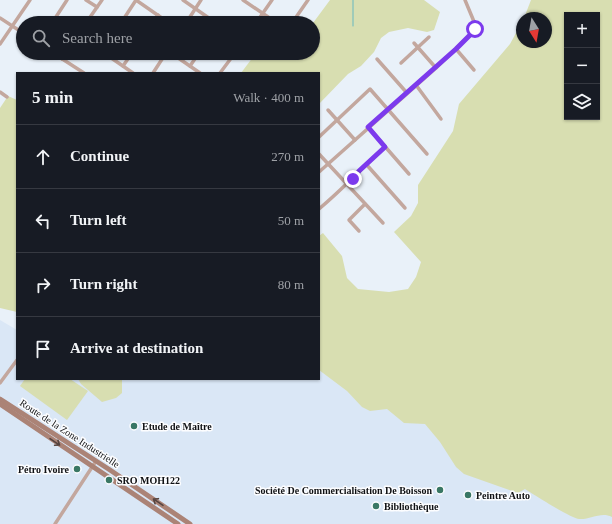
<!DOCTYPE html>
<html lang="en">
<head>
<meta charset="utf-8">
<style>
	body { margin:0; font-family:Georgia,serif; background:#242831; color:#f1f3f6 }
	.controls { position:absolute; right:12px; top:12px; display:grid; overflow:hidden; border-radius:0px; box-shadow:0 1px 3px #0004 }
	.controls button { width:36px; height:36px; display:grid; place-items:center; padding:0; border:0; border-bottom:1px solid #363941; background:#171b24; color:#f1f3f6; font:20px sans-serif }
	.compass { position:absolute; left:516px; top:12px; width:36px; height:36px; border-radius:50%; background:#171b24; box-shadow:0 1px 3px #0004; rotate:169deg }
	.stop { position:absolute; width:12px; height:12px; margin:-9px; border:3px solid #7c3aed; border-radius:50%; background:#fff }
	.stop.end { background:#7c3aed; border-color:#fff; box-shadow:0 1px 4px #0008 }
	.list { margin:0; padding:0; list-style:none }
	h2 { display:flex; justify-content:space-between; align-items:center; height:52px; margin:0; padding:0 16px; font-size:17px }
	h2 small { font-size:13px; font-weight:400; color:#9ea1a6 }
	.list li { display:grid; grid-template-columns:26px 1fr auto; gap:12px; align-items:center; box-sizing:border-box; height:64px; padding:0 16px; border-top:1px solid #363941 }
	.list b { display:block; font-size:15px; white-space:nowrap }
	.list em { font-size:13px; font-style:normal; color:#9ea1a6 }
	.icon { flex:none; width:22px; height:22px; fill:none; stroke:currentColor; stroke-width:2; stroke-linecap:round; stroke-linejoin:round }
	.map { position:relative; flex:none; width:612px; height:524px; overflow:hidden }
	.search { position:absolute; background:#171b24; box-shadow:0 1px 3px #0004; left:16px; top:16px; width:304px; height:44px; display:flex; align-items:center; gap:10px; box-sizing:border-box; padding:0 14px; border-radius:22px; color:#9ea1a6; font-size:15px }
	.panel { position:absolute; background:#171b24; box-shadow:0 1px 3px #0004; left:16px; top:72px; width:304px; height:308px; border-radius:0px }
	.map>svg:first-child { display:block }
	.built { fill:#dae7f6 }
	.green { fill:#d8deb1; fill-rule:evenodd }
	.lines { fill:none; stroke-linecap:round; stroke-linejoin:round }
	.stream { stroke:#68b8c0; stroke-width:1 }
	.street { stroke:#c3a79e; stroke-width:3.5 }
	.secondary { stroke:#ab8376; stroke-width:5 }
	.oneway { stroke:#554440 }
	.route { stroke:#7c3aed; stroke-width:5 }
	.poi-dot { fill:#397764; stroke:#fcfdff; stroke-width:1.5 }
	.labels { text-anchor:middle; stroke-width:3; stroke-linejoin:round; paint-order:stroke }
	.poi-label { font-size:10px; font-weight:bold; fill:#0f1114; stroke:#fcfdff; text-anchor:start }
	.street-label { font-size:10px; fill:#0f1114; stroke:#fcfdff }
</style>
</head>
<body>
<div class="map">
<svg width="612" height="524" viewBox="0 0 612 524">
	<rect width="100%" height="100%" fill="#e9f1f9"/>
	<polygon class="built" points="0,320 17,330 17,379 319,379 319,346 612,516 612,524 0,524"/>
	<g class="green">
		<polygon points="330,0 424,0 440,12 434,30 427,32 408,28 389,32 381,38 374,52 361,66 348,74 319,104 319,73 241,73 256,53 313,53 313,23"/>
		<path d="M531,0h81v517c-11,-6 -22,3 -33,2 -7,0 -46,-25 -54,-30l-7,4 -54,-19 -8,-7 -16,-25 -15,-18 -21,-1 -17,-14 -17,2 -8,-4 -15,-16 -28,-21v-134l4,-3 19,23 5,22 11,11 31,3 19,-3 8,-12 5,-15 -27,-30 17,-16 7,-13v-18l35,-54 6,-27 51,-60 12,-22v20h24v-24h-22zM567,15h30v102h-30z"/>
		<polygon points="8,96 17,100 17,312 0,308 0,108"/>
		<polygon points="25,379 70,379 88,391 67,420 20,386"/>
		<polygon points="78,379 122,379 122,393 116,398 102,402 81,384"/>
	</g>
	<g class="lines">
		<polyline class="stream" points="353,26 353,0"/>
		<g class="street">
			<polyline points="86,0 97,7"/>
			<polyline points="183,0 216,23"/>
			<polyline points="243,0 277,23"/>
			<polyline points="0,18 23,33"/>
			<polyline points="52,23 67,0"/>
			<polyline points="86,23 102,0"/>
			<polyline points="121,23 136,0 169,23"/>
			<polyline points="152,23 158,15"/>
			<polyline points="186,23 201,0"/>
			<polyline points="256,23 272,0"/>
			<polyline points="292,23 308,0"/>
			<polyline points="414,43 436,68"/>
			<polyline points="0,44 30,0"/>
			<polyline points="456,49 474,70"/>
			<polyline points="53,53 84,73"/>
			<polyline points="104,53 133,73"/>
			<polyline points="171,53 200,73"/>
			<polyline points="62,59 66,53"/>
			<polyline points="377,59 407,93"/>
			<polyline points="401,63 429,37"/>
			<polyline points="123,66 132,53"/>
			<polyline points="190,66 199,53"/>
			<polyline points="153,73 166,53"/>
			<polyline points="220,73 235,53"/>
			<polyline points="416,85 441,119"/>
			<polyline points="0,92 7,97"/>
			<polyline points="328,110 355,140"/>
			<polyline points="368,127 409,174"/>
			<polyline points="319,137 370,89 427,154"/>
			<polyline points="319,154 383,223"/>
			<polyline points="366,164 405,208"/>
			<polyline points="319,172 436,68 472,33 475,24 465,0"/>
			<path d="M319,209c23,-19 43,-41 66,-62"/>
			<polyline points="359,231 349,220 365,204"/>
			<polyline points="0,383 17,360"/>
			<polyline points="55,524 96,461"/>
		</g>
		<g class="secondary">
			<polyline points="0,399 110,470 190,524"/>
			<polyline points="0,404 178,524"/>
		</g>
	</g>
	<defs><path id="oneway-shaft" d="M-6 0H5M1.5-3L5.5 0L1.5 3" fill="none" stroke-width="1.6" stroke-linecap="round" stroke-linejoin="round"/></defs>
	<g class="oneway">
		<use href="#oneway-shaft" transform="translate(55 442) rotate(34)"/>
		<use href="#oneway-shaft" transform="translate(158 502) rotate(-146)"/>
	</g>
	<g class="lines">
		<polyline class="route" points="353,179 359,171 385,147 368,127 456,49 472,33 475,29"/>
	</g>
	<g class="poi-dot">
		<circle cx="134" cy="426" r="4"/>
		<circle cx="77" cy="469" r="4"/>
		<circle cx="109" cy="480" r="4"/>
		<circle cx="440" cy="490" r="4"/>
		<circle cx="468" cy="495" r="4"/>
		<circle cx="376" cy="506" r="4"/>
	</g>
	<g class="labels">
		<g class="poi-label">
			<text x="142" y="430">Etude de Maître</text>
			<text x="69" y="473" text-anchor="end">Pétro Ivoire</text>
			<text x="117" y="484">SRO MOH122</text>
			<text x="432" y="494" text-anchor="end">Société De Commercialisation De Boisson</text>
			<text x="476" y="499">Peintre Auto</text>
			<text x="384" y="510">Bibliothèque</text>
		</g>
		<g class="street-label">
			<text transform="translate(70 433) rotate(33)" y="4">Route de la Zone Industrielle</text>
		</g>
	</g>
</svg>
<div class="controls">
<button>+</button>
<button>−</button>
<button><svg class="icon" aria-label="layers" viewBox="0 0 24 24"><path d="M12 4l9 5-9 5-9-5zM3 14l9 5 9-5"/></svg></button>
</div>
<svg class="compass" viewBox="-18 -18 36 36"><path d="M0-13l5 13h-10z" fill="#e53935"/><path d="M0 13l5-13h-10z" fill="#9ea1a6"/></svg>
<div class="stop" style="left:475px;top:29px"></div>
<div class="stop end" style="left:353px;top:179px"></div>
<div class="search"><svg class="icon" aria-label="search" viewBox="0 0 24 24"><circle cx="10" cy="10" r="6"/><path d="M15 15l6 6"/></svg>Search here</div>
<section class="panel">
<h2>5 min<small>Walk · 400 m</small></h2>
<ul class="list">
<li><svg class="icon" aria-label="ahead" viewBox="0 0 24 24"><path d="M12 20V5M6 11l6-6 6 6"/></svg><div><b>Continue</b></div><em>270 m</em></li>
<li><svg class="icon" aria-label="left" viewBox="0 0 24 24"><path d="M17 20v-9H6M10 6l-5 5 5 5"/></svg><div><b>Turn left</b></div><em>50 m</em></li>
<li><svg class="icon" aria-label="right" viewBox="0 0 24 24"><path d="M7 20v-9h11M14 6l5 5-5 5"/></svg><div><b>Turn right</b></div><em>80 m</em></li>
<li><svg class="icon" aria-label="arrive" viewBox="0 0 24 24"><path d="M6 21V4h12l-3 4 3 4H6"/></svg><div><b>Arrive at destination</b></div></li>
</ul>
</section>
</div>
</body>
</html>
